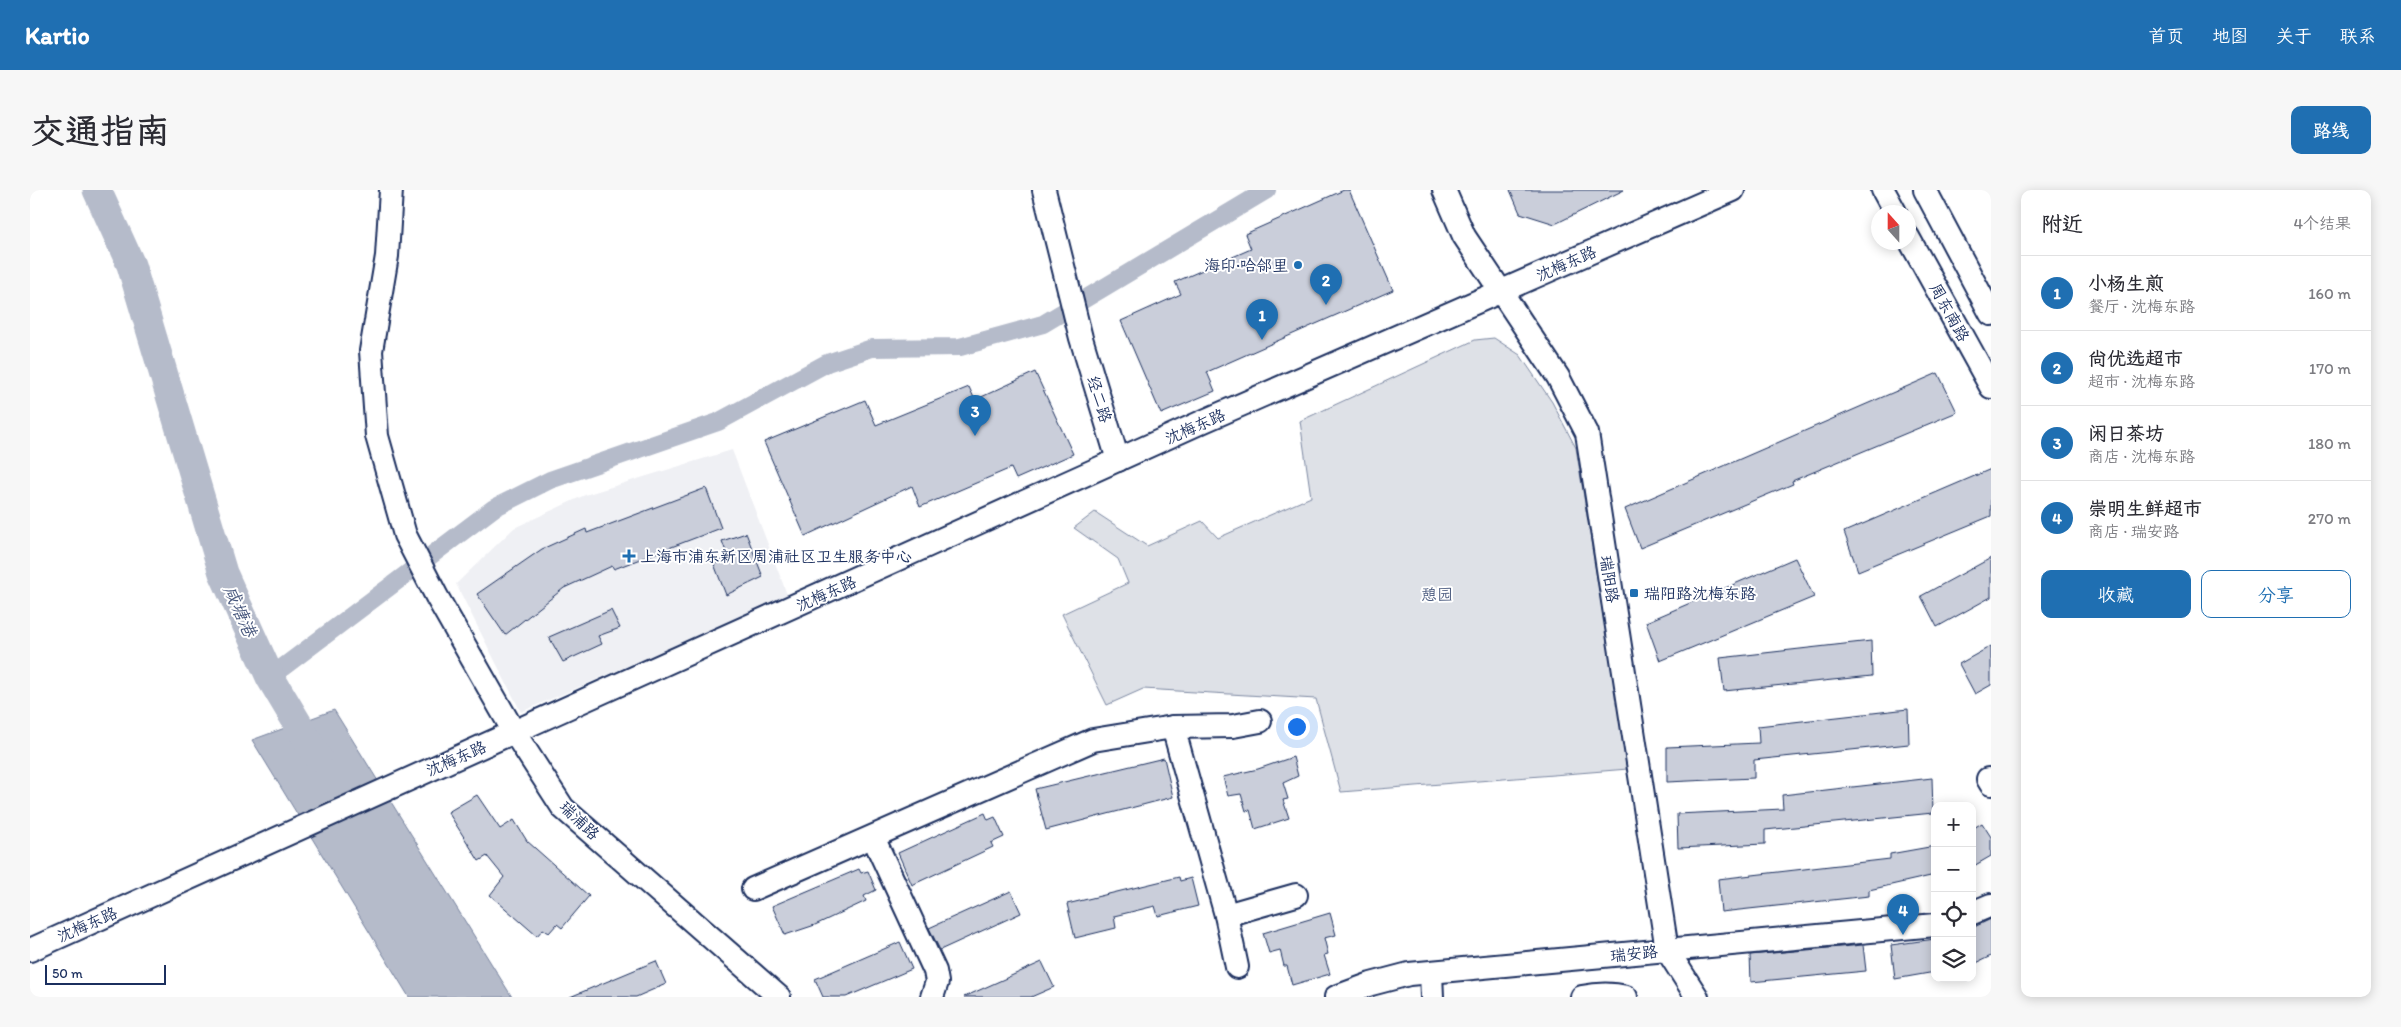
<!DOCTYPE html>
<html lang="zh">
<head>
<meta charset="utf-8">
<style>
	body { margin:0; font-family:Itim,"LXGW WenKai TC",sans-serif; background:#f7f7f7; color:#2b2b33 }
	.controls { position:absolute; right:15px; bottom:15px; display:grid; overflow:hidden; border-radius:10px; box-shadow:0 2px 12px #0003 }
	.controls button { width:45px; height:45px; display:grid; place-items:center; padding:0; border:0; border-bottom:1px solid #e1e1e2; background:#fff; color:#2b2b33; font:25px sans-serif }
	.compass { position:absolute; left:1841px; top:15px; width:45px; height:45px; border-radius:50%; background:#fff; box-shadow:0 2px 12px #0003; rotate:339deg }
	.scale { position:absolute; left:15px; bottom:12px; width:121px; box-sizing:border-box; padding-left:5px; border:2px solid #1b2f5e; border-top:0; font-size:14px; line-height:18px; white-space:nowrap; color:#1b2f5e; -webkit-text-stroke:4px #fff; paint-order:stroke }
	.you { position:absolute; left:1266px; top:536px; width:18px; height:18px; margin:-12px; border:4px solid #fff; border-radius:50%; background:#1a73e8; box-shadow:0 0 0 8px #1a73e833 }
	.badge { display:grid; place-items:center; width:32px; height:32px; border-radius:50%; background:#1f6fb2; color:#fff; font-size:16px; font-weight:700 }
	.pin { position:absolute; translate:-50% -41px; filter:drop-shadow(0 1px 2px #0008) }
	.pin::after { content:''; position:absolute; top:26px; width:18px; height:15px; background:inherit; clip-path:polygon(0 0,100% 0,50% 100%) }
	.list { margin:0; padding:0; list-style:none }
	h2 { display:flex; justify-content:space-between; align-items:center; height:65px; margin:0; padding:0 20px; font-size:21px }
	h2 small { font-size:16px; font-weight:400; color:#7c7c81 }
	.list li { display:grid; grid-template-columns:32px 1fr auto; gap:15px; align-items:center; box-sizing:border-box; height:75px; padding:0 20px; border-top:1px solid #e1e1e2 }
	.list b { display:block; font-size:19px; white-space:nowrap }
	.list p { margin:0; font-size:16px; white-space:nowrap; color:#7c7c81 }
	.list em { font-size:16px; font-style:normal; color:#7c7c81 }
	.actions { display:flex; gap:10px; padding:15px 20px }
	.actions a { flex:1; padding:11px 0; border:1px solid #1f6fb2; border-radius:10px; text-align:center; font-size:18px; color:#1f6fb2 }
	.actions .main { background:#1f6fb2; color:#fff }
	.icon { flex:none; width:28px; height:28px; fill:none; stroke:currentColor; stroke-width:2; stroke-linecap:round; stroke-linejoin:round }
	.map { position:relative; flex:none; width:1961px; height:807px; overflow:hidden; border-radius:10px }
	header { display:flex; align-items:center; gap:30px; box-sizing:border-box; height:70px; padding:0 25px; background:#1f6fb2; color:#fff }
	header strong { font-size:24px }
	nav { display:flex; gap:28px; margin-inline-start:auto; font-size:18px }
	.intro { display:flex; align-items:center; justify-content:space-between; box-sizing:border-box; height:120px; padding:0 30px }
	h1 { margin:0; font-size:35px }
	.button { padding:12px 22px; border-radius:10px; background:#1f6fb2; color:#fff; font-size:18px; font-weight:700 }
	main { display:flex; gap:30px; padding:0 30px }
	aside { flex:1; background:#fff; border-radius:10px; box-shadow:0 2px 12px #0003 }
	.map>svg:first-child { display:block }
	.built { fill:#eff0f4 }
	.green { fill:#dee1e7; stroke:#7c88a2 }
	.water { fill:#b5bbca; stroke:#77839f }
	.lines { fill:none; stroke-linecap:round; stroke-linejoin:round }
	.canal { stroke:#b5bbca; stroke-width:18 }
	.river { stroke:#b5bbca; stroke-width:29 }
	.building { fill:#caceda; stroke:#1b2f5e }
	.minor-casing { stroke:#1b2f5e; stroke-width:26 }
	.minor { stroke:#fff; stroke-width:22 }
	.poi-dot { fill:#1f6fb2; stroke:#fff; stroke-width:2 }
	.labels { text-anchor:middle; stroke-width:4; stroke-linejoin:round; paint-order:stroke }
	.street-label { font-size:16px; fill:#1b2f5e; stroke:#fff }
	.poi-label { font-size:16px; fill:#1b2f5e; stroke:#fff; text-anchor:start }
	.park-label { font-size:16px; fill:#4c5c80; stroke:#fff }
	.water-label { font-size:18px; font-style:italic; fill:#49597e; stroke:#fff }
</style>
</head>
<body>
<header>
<strong>Kartio</strong>
<nav><a>首页</a><a>地图</a><a>关于</a><a>联系</a></nav>
</header>
<div class="intro"><h1>交通指南</h1><a class="button">路线</a></div>
<main>
<div class="map">
<svg width="1961" height="807" viewBox="0 0 1961 807">
	<rect width="100%" height="100%" fill="#fff"/>
	<filter id="ink" filterUnits="userSpaceOnUse"><feTurbulence type="fractalNoise" baseFrequency=".02" numOctaves="2"/><feDisplacementMap in="SourceGraphic" scale="10" xChannelSelector="R" yChannelSelector="G"/><feConvolveMatrix kernelMatrix="1 2 1 2 8 2 1 2 1" color-interpolation-filters="sRGB"/></filter>
	<g filter="url(#ink)">
		<polygon class="built" points="702,260 758,407 491,522 426,394 484,338 555,305"/>
		<polygon class="green" points="1464,148 1490,165 1522,212 1546,258 1598,579 1311,602 1286,509 1113,499 1077,515 1032,424 1098,393 1088,369 1044,338 1065,322 1117,356 1172,331 1188,348 1281,307 1270,231 1445,150"/>
		<polygon class="water" points="304,520 482,807 379,807 222,550"/>
		<g class="lines">
			<polyline class="canal" points="240,487 464,318 520,290 688,232 797,173 842,158 930,157 1013,134 1237,0"/>
			<polyline class="river" points="67,0 101,75 193,383 240,487 287,566"/>
		</g>
		<g class="building">
			<polygon points="1314,0 1319,0 1363,100 1177,182 1185,201 1131,224 1091,131 1151,104 1145,92 1221,59 1215,44"/>
			<polygon points="1480,0 1594,0 1525,34 1490,23"/>
			<polygon points="1005,182 1043,264 986,289 981,278 890,317 882,296 775,346 734,252 835,210 846,235 939,197 945,210"/>
			<polygon points="1908,183 1927,222 1762,291 1763,294 1610,358 1595,319"/>
			<polygon points="1961,279 1961,326 1828,381 1814,342"/>
			<polygon points="676,298 691,338 584,379 582,376 534,398 475,445 447,404 512,359 556,339 557,343"/>
			<polygon points="716,343 733,387 696,405 684,374 698,367 692,351"/>
			<polygon points="1765,368 1784,407 1630,471 1616,432"/>
			<polygon points="1961,368 1961,407 1907,437 1891,406"/>
			<polygon points="581,420 590,438 568,446 572,454 533,472 519,447"/>
			<polygon points="1841,451 1842,486 1694,501 1690,468"/>
			<polygon points="1961,456 1961,495 1945,504 1929,474"/>
			<polygon points="1878,519 1879,554 1724,570 1724,588 1637,592 1637,557 1729,553 1728,536"/>
			<polygon points="1263,567 1268,586 1253,593 1258,609 1253,610 1259,628 1225,639 1220,620 1216,621 1211,604 1198,606 1193,587 1228,579"/>
			<polygon points="1134,568 1143,607 1016,640 1005,599"/>
			<polygon points="1902,588 1903,623 1735,640 1735,654 1648,658 1647,624 1753,619 1752,605"/>
			<polygon points="447,605 470,639 484,630 497,651 559,706 532,738 527,734 519,743 513,739 507,746 460,705 474,687 457,666 449,671 418,622"/>
			<polygon points="955,623 958,630 965,627 974,647 961,653 963,657 882,695 868,663"/>
			<polygon points="1952,633 1961,647 1961,666 1942,677 1942,639"/>
			<polygon points="1905,656 1905,685 1839,700 1839,706 1691,722 1688,689 1860,669 1860,664"/>
			<polygon points="829,679 831,683 838,681 846,700 834,706 836,711 785,735 755,745 742,716"/>
			<polygon points="1149,687 1150,691 1161,688 1168,716 1128,726 1125,716 1084,726 1086,738 1045,748 1037,714"/>
			<polygon points="981,701 991,723 910,760 899,738"/>
			<polygon points="1300,723 1306,745 1294,748 1298,764 1294,765 1300,784 1262,795 1257,776 1254,776 1250,760 1239,763 1233,743"/>
			<polygon points="1961,729 1961,766 1942,775 1942,738"/>
			<polygon points="1905,749 1905,782 1865,789 1861,755"/>
			<polygon points="870,752 882,779 816,807 793,807 785,789"/>
			<polygon points="1833,755 1836,781 1721,792 1720,765"/>
			<polygon points="626,771 636,794 606,807 540,807"/>
			<polygon points="1012,772 1024,797 1001,807 934,807"/>
		</g>
		<g class="lines">
			<defs>
				<g id="minor">
					<polyline points="361,0 357,66 341,161 347,246 375,345 407,407 484,542 533,618 749,807"/>
					<polyline points="1014,0 1051,148 1088,270"/>
					<polyline points="1414,0 1434,46 1528,187 1557,243 1637,760 1667,807"/>
					<polyline points="1853,0 1865,22"/>
					<polyline points="1895,0 1961,124"/>
					<polyline points="1878,47 1961,197"/>
					<polyline points="1143,537 1203,536 1230,531"/>
					<polyline points="1958,589 1961,594"/>
					<polyline points="843,647 905,781 907,792 902,807"/>
					<polyline points="723,699 1063,550 1143,537 1196,725 1207,777"/>
					<polyline points="1942,723 1961,715"/>
					<polyline points="1196,725 1266,705"/>
					<polyline points="0,760 1174,231 1703,0"/>
					<polyline points="1401,783 1402,807"/>
					<polyline points="1306,807 1341,794 1379,784 1905,735"/>
					<path d="M1552,807c15,-3 29,-4 44,0"/>
				</g>
			</defs>
			<use href="#minor" class="minor-casing"/>
			<use href="#minor" class="minor"/>
		</g>
	</g>
	<g class="poi-dot">
		<circle cx="1268" cy="75" r="5"/>
		<path d="M596.5 358.5h5v5h5v5h-5v5h-5v-5h-5v-5h5z"/>
		<rect x="1599" y="398" width="10" height="10" rx="2.5"/>
	</g>
	<g class="labels">
		<g class="street-label">
			<text transform="translate(1536 73) rotate(-24)" y="6">沈梅东路</text>
			<text transform="translate(1920 122) rotate(61)" y="6">周东南路</text>
			<text transform="translate(1070 209) rotate(73)" y="6">经二路</text>
			<text transform="translate(1165 236) rotate(-24)" y="6">沈梅东路</text>
			<text transform="translate(1580 389) rotate(81)" y="6">瑞阳路</text>
			<text transform="translate(796 403) rotate(-24)" y="6">沈梅东路</text>
			<text transform="translate(426 568) rotate(-24)" y="6">沈梅东路</text>
			<text transform="translate(550 630) rotate(44)" y="6">瑞浦路</text>
			<text transform="translate(57 734) rotate(-24)" y="6">沈梅东路</text>
			<text transform="translate(1604 763) rotate(-6)" y="6">瑞安路</text>
		</g>
		<g class="poi-label">
			<text x="1258" y="81" text-anchor="end">海印·哈邻里</text>
			<text x="610" y="372">上海市浦东新区周浦社区卫生服务中心</text>
			<text x="1614" y="409">瑞阳路沈梅东路</text>
		</g>
		<g class="park-label">
			<text x="1407" y="410">憩园</text>
		</g>
		<g class="water-label">
			<text transform="translate(210 421) rotate(66)" y="6">咸塘港</text>
		</g>
	</g>
</svg>
<div class="controls">
<button>+</button>
<button>−</button>
<button><svg class="icon" aria-label="locate" viewBox="0 0 24 24"><circle cx="12" cy="12" r="6"/><path d="M12 2v4M12 18v4M2 12h4M18 12h4"/></svg></button>
<button><svg class="icon" aria-label="layers" viewBox="0 0 24 24"><path d="M12 4l9 5-9 5-9-5zM3 14l9 5 9-5"/></svg></button>
</div>
<svg class="compass" viewBox="-18 -18 36 36"><path d="M0-13l5 13h-10z" fill="#e53935"/><path d="M0 13l5-13h-10z" fill="#7c7c81"/></svg>
<div class="scale">50 m</div>
<div class="you"></div>
<div class="pin badge" style="left:1232px;top:150px">1</div>
<div class="pin badge" style="left:1296px;top:115px">2</div>
<div class="pin badge" style="left:945px;top:246px">3</div>
<div class="pin badge" style="left:1873px;top:745px">4</div>
</div>
<aside>
<h2>附近<small>4个结果</small></h2>
<ul class="list">
<li><span class="badge">1</span><div><b>小杨生煎</b><p>餐厅 · 沈梅东路</p></div><em>160 m</em></li>
<li><span class="badge">2</span><div><b>尚优选超市</b><p>超市 · 沈梅东路</p></div><em>170 m</em></li>
<li><span class="badge">3</span><div><b>闲日茶坊</b><p>商店 · 沈梅东路</p></div><em>180 m</em></li>
<li><span class="badge">4</span><div><b>崇明生鲜超市</b><p>商店 · 瑞安路</p></div><em>270 m</em></li>
</ul>
<div class="actions"><a class="main">收藏</a><a>分享</a></div>
</aside>
</main>
</body>
</html>
